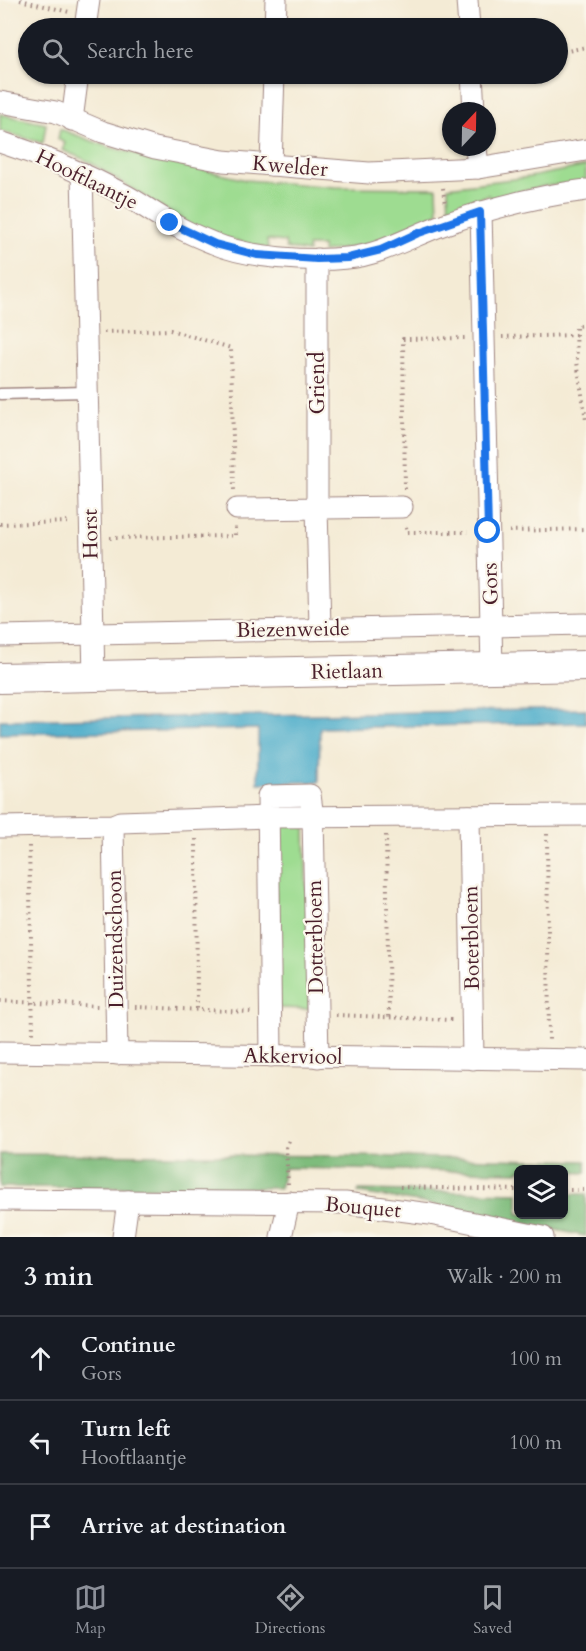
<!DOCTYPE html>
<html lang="en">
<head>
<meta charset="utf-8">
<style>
	body { margin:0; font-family:Cardo,serif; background:#20242c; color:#f1f3f6 }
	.controls { position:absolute; right:18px; bottom:18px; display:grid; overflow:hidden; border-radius:9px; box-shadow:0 2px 4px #0004 }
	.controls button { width:54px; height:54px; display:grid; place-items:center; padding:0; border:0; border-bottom:2px solid #363941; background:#171b24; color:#f1f3f6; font:30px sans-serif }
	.compass { position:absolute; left:442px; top:102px; width:54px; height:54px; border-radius:50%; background:#171b24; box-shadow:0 2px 4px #0004; rotate:22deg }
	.stop { position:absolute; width:18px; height:18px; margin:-14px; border:4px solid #1a73e8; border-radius:50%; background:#fff }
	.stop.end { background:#1a73e8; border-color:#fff; box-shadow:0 2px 6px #0008 }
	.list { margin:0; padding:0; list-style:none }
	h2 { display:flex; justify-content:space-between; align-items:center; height:78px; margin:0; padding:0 24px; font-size:26px }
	h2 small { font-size:20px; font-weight:400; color:#9ea1a6 }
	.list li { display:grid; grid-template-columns:39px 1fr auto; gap:18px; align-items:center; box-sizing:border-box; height:84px; padding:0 24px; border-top:2px solid #363941 }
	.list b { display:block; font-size:22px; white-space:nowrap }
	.list p { margin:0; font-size:20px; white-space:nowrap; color:#9ea1a6 }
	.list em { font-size:20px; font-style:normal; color:#9ea1a6 }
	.icon { flex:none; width:33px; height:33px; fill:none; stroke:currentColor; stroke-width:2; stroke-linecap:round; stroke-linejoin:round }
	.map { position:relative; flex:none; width:586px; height:1237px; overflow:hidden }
	.search { position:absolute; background:#171b24; box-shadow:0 2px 4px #0004; left:18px; right:18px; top:18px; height:66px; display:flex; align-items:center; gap:15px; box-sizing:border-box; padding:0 21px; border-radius:33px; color:#9ea1a6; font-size:22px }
	.sheet { height:330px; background:#171b24 }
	nav { display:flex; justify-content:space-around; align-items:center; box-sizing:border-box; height:84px; border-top:2px solid #363941; background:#171b24; font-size:16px; color:#9ea1a6 }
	nav a { display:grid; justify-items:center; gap:3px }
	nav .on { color:#8c9099 }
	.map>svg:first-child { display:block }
	.green { fill:#9edc91; stroke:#747e5e; stroke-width:1.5 }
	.forest { fill:#7ebc7b; stroke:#646e53; stroke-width:1.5 }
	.water { fill:#4aabc9; stroke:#4a657a; stroke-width:1.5 }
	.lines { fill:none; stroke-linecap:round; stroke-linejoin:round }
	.lane-casing { stroke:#9f8580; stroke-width:13 }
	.street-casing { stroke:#9f8580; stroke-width:23 }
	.secondary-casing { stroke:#9f8580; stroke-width:32 }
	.path { stroke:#9f8580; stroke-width:4; stroke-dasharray:1.5 4.5; stroke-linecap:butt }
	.lane { stroke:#fff; stroke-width:10 }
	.street { stroke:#fff; stroke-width:21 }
	.secondary { stroke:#fff; stroke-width:30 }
	.route { stroke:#1a73e8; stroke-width:8 }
	.labels { text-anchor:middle; stroke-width:4.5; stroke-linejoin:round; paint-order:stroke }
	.street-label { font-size:21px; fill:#4a1f2b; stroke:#fbf7ec }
</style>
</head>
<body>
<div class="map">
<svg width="586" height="1237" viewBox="0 0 586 1237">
	<rect width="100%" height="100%" fill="#fbf7ec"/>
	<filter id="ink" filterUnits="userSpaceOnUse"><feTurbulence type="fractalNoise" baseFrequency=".0167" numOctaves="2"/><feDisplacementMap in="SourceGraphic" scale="12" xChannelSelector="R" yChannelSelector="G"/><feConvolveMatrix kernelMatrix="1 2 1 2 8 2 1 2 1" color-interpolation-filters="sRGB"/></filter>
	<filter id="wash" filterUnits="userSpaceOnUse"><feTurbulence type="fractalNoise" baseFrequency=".008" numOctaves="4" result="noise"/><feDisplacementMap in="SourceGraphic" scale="24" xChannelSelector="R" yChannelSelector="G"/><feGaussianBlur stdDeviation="1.35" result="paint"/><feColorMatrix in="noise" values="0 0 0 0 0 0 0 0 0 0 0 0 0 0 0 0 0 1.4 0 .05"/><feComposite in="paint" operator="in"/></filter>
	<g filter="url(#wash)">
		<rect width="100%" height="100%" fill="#f4ebd5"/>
		<g class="green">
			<polygon points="0,114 46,124 43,143 0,131"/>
			<polygon points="60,129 108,147 246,180 335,187 437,188 438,213 373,244 323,252 322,246 308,246 308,252 286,248 285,242 267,240 268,249 199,231 88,161 62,150 65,143 58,139"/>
			<polygon points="586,166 586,183 545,186 490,199 489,195 467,202 470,209 449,214 448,187 530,177"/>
			<polygon points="274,823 305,823 309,1009 278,1008"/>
		</g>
		<g class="forest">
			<polygon points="0,1154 358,1156 586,1161 586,1173 564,1172 564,1170 518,1170 518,1172 284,1168 280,1188 0,1187"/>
			<polygon points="359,1190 518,1193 518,1214 564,1214 564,1194 586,1194 586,1236 418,1202 358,1193"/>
		</g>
		<polygon class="water" points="586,709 586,723 320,728 319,782 258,783 258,729 0,734 0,720"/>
	</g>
	<g filter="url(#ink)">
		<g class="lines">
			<defs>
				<polyline id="lane" points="0,394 86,392"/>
				<g id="street">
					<polyline points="467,0 469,28"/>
					<polyline points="85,28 89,0"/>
					<polyline points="275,28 276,0"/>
					<polyline points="472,74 474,111"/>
					<polyline points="0,102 56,112 103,132 155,148 223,161 369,173 478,168 586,150"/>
					<polyline points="72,120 78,74"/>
					<path d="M0,142c44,14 85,32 125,53 15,8 28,18 43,26 13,9 30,16 45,22 35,15 96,19 134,15 35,-3 66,-23 98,-34 46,-16 93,-28 141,-34"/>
					<polyline points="476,147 478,168"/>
					<polyline points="271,165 274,74"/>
					<polyline points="82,173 94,676"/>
					<polyline points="481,212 492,668"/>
					<polyline points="317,259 317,507 320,628"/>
					<polyline points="237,509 402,507"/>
					<polyline points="0,636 586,624"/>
					<polyline points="469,816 473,1059"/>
					<polyline points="113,825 117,1054"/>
					<polyline points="0,827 113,825 120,822 269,817 586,815"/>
					<polyline points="0,1052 586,1060"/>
					<polyline points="271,1056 268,796 310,795 313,817 318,1057"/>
					<polyline points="0,1200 345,1203 430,1214 543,1237"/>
					<polyline points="123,1237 128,1201"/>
					<polyline points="281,1237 289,1202"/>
				</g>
				<polyline id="secondary" points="0,678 586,666"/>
			</defs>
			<use href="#lane" class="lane-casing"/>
			<use href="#street" class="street-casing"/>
			<use href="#secondary" class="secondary-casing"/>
			<g class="path">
				<polyline points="20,0 69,12"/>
				<polyline points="105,23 125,28"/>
				<polyline points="558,53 586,47"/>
				<polyline points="443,188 445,205"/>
				<polyline points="586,325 576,326 577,362 586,420"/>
				<polyline points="104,332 170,330 231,348 234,490"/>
				<polyline points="502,337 577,335"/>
				<polyline points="405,489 403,339 465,338"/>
				<polyline points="0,524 71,522"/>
				<polyline points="406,527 407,532 468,532"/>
				<polyline points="509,531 586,529"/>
				<polyline points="110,538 235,536 235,527"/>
				<polyline points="547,834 549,1040"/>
				<polyline points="386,835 389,1017"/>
				<polyline points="196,839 197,1010"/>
				<polyline points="29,846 33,1034"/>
				<polyline points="0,1001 98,1006"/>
				<polyline points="135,1007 251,1012"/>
				<polyline points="336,1015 452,1020"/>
				<polyline points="288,1184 286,1148 289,1140"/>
				<polyline points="400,1187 518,1190"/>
				<polyline points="564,1190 586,1190"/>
			</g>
			<use href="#lane" class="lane"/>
			<use href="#street" class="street"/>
			<use href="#secondary" class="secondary"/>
		</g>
	</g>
	<g class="lines" filter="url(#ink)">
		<polyline class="route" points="170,223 215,244 257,255 317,259 348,258 381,250 416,234 480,212 488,531"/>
	</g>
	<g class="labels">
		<g class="street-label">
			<text transform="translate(290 166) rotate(5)" y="7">Kwelder</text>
			<text transform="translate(87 179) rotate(26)" y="7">Hooftlaantje</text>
			<text transform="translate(317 383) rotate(-90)" y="7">Griend</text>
			<text transform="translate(90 534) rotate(-91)" y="7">Horst</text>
			<text transform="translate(490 584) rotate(-92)" y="7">Gors</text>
			<text transform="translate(293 629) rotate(-1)" y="7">Biezenweide</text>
			<text transform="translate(347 671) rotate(-1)" y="7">Rietlaan</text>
			<text transform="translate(315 937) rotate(-91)" y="7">Dotterbloem</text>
			<text transform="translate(471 938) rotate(-91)" y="7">Boterbloem</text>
			<text transform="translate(115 939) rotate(-91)" y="7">Duizendschoon</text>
			<text transform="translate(293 1056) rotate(1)" y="7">Akkerviool</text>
			<text transform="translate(363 1207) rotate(5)" y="7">Bouquet</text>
		</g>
	</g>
</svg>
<div class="controls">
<button><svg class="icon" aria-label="layers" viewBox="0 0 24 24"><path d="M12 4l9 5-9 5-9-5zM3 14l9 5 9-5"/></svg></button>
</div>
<svg class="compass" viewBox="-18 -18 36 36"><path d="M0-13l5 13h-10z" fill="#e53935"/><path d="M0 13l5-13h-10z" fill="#9ea1a6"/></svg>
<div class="stop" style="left:488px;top:531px"></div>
<div class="stop end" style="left:170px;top:223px"></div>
<div class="search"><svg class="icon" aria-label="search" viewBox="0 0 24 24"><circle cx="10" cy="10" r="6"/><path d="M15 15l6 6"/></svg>Search here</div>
</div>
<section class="sheet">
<h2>3 min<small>Walk · 200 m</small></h2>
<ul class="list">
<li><svg class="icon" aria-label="ahead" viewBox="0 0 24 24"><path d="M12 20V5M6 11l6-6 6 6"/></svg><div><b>Continue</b><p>Gors</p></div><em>100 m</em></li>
<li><svg class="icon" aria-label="left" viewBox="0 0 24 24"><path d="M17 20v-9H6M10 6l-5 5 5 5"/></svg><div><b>Turn left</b><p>Hooftlaantje</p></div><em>100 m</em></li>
<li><svg class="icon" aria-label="arrive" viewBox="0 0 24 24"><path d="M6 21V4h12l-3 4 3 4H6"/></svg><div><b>Arrive at destination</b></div></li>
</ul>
</section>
<nav>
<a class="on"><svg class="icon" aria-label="map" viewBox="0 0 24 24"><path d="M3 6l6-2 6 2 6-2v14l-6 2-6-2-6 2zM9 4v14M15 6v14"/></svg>Map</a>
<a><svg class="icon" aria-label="directions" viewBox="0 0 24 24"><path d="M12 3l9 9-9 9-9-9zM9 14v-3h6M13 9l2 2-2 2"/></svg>Directions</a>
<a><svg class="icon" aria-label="saved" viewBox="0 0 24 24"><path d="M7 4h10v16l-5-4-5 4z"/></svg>Saved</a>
</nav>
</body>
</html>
